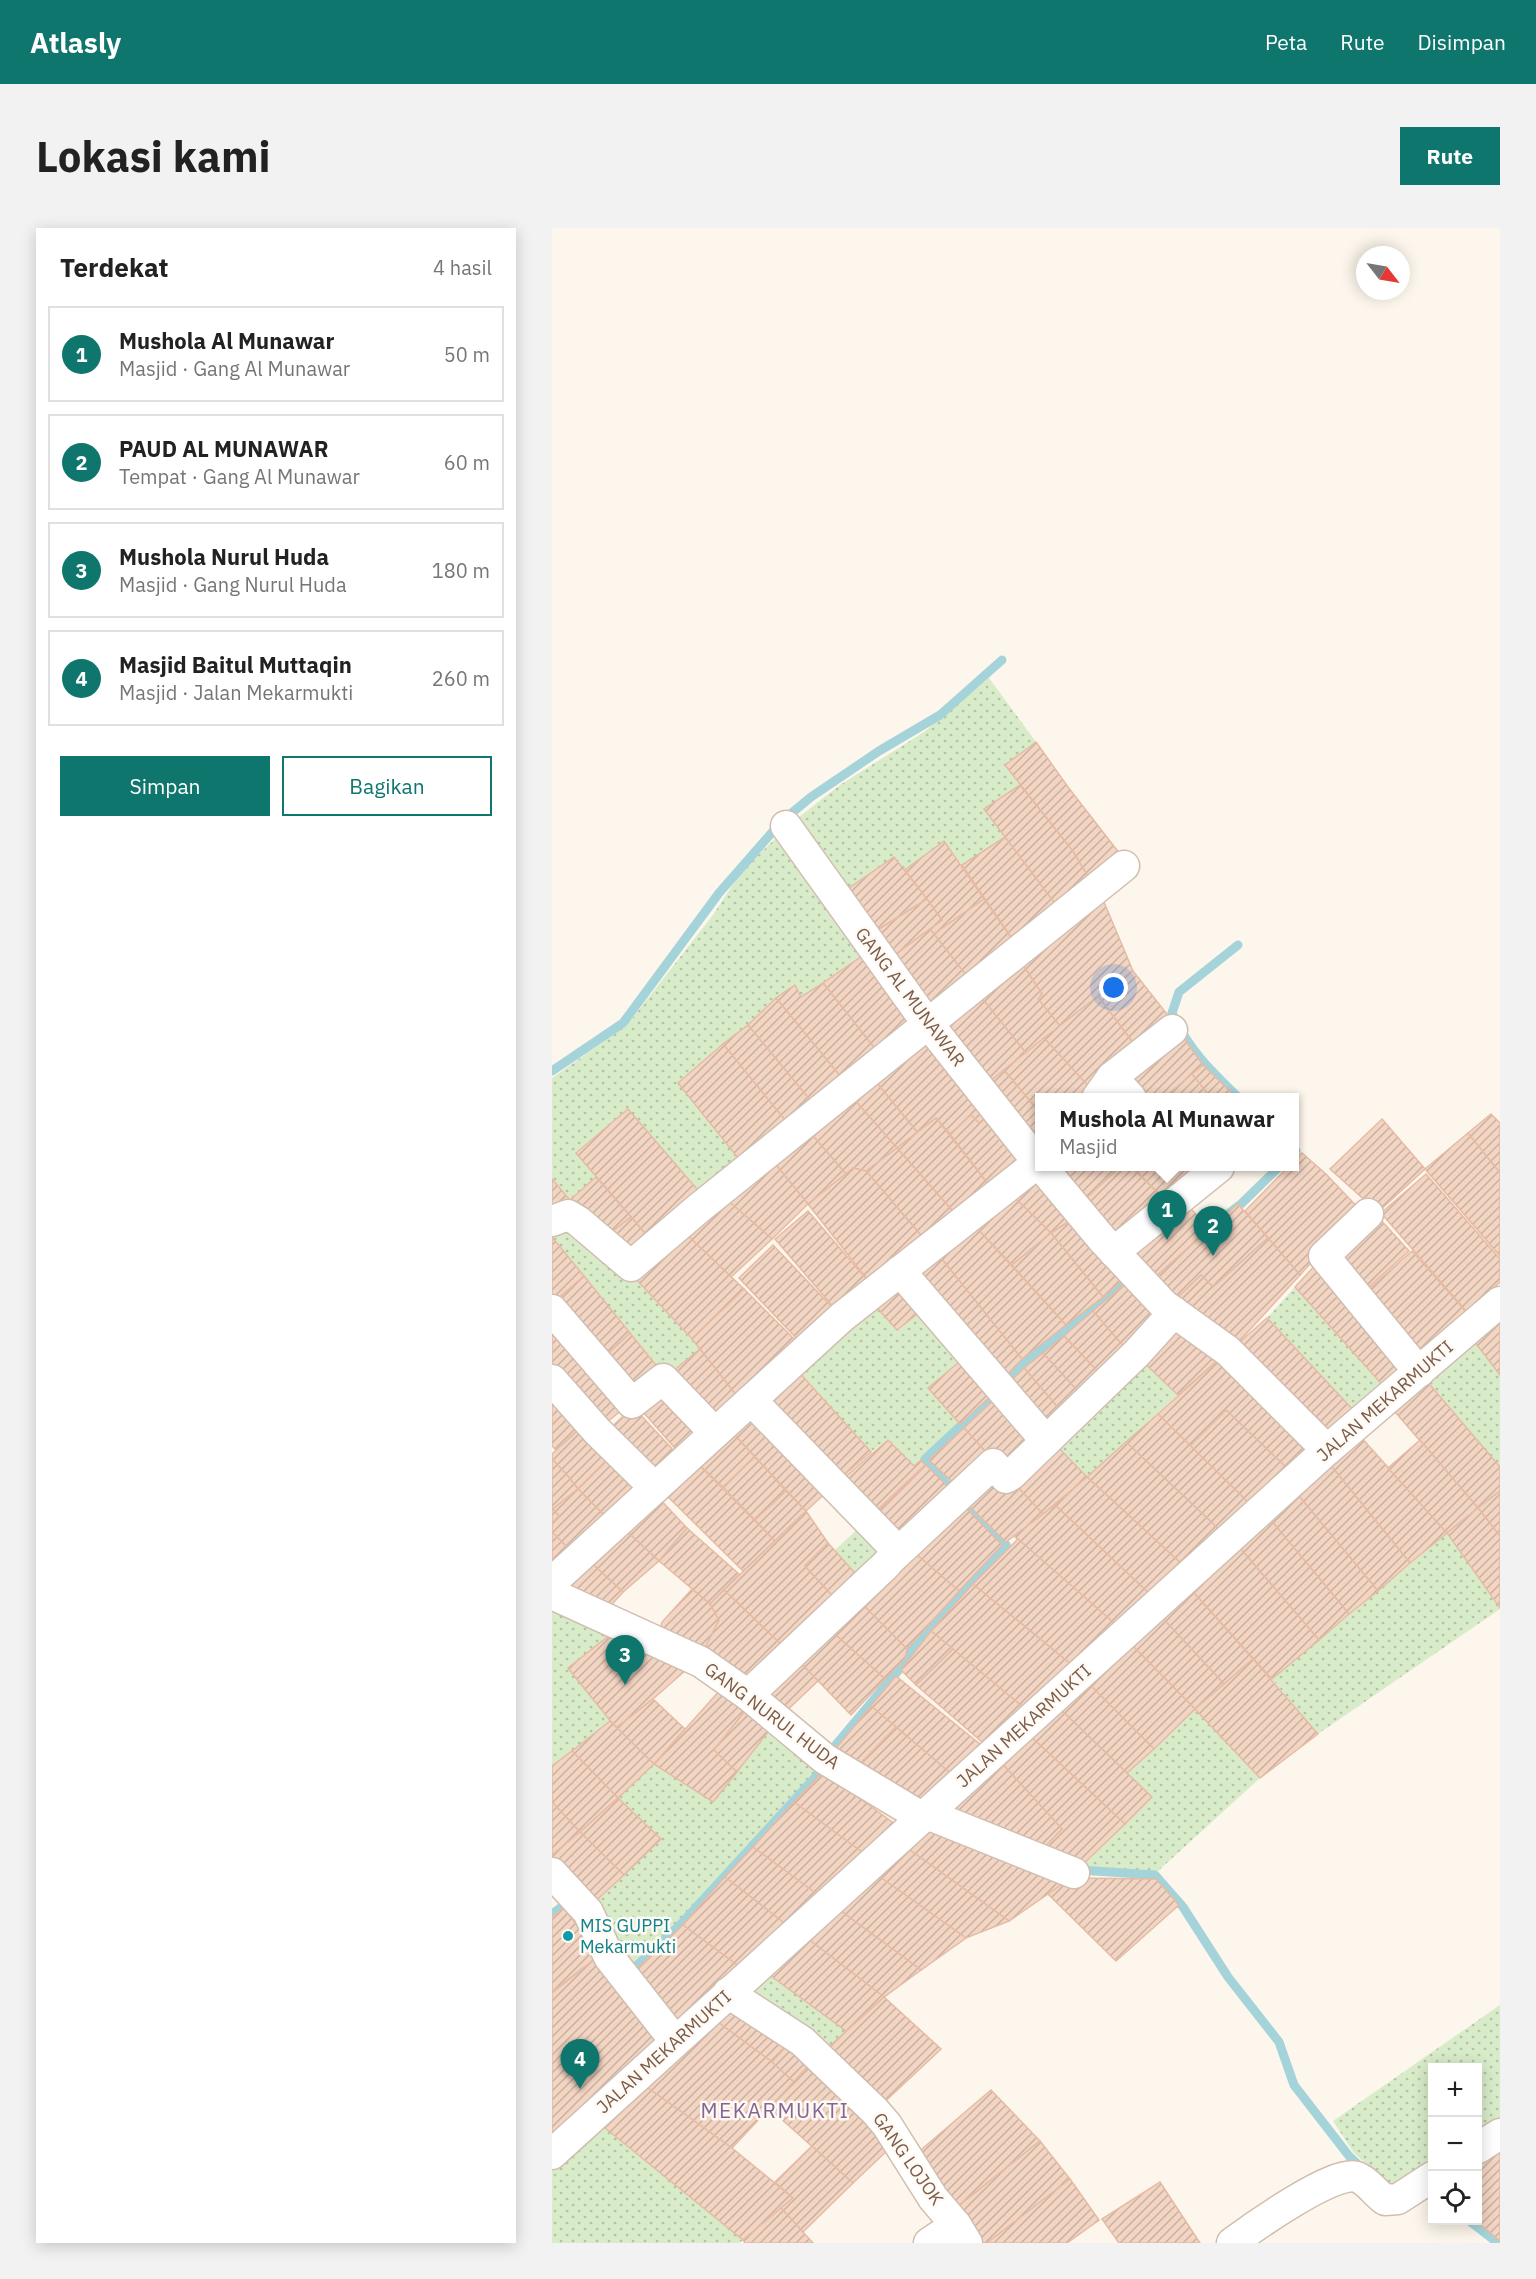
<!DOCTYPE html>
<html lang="id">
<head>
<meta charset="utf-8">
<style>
	body { margin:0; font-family:"IBM Plex Sans",sans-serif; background:#f2f2f2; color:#222 }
	.controls { position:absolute; right:18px; bottom:18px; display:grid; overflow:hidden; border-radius:0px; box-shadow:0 3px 15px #0003 }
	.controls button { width:54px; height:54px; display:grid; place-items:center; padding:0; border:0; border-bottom:2px solid #e0e0e0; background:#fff; color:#222; font:30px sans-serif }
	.compass { position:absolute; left:804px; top:18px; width:54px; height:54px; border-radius:50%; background:#fff; box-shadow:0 3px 15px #0003; rotate:121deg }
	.you { position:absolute; left:562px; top:760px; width:21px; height:21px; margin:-15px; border:4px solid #fff; border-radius:50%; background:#1a73e8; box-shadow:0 0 0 9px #1a73e833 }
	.badge { display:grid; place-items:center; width:39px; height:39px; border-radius:50%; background:#0f766e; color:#fff; font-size:20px; font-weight:700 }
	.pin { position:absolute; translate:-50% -50px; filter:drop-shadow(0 2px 3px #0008) }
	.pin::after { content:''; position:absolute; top:32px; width:21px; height:18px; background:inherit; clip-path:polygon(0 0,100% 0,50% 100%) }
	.popup { position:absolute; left:483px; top:865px; width:264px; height:78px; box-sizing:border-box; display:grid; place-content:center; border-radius:0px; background:#fff; filter:drop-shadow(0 2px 4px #0005); font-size:20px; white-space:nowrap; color:#767676 }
	.popup b { font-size:22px; color:#222 }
	.popup::after { content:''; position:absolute; left:50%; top:100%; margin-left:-12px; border:12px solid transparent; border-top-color:#fff }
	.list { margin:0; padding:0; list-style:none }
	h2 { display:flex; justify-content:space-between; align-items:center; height:78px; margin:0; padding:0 24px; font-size:26px }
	h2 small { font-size:20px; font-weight:400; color:#767676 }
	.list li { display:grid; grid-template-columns:39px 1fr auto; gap:18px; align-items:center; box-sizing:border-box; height:96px; margin:0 12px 12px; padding:0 12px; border:2px solid #e0e0e0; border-radius:0px }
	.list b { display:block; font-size:22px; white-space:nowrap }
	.list p { margin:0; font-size:20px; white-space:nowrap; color:#767676 }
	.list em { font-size:20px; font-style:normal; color:#767676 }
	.actions { display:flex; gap:12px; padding:18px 24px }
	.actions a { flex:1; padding:14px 0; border:2px solid #0f766e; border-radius:0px; text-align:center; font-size:21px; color:#0f766e }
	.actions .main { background:#0f766e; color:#fff }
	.icon { flex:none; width:33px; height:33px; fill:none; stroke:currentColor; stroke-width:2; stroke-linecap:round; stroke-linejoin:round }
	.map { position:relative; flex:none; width:948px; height:2015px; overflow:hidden; border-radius:0px }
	header { display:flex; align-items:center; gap:36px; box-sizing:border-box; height:84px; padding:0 30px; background:#0f766e; color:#fff }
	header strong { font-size:28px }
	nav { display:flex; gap:33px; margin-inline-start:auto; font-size:21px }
	.intro { display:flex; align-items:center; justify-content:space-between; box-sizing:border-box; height:144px; padding:0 36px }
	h1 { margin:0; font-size:42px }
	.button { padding:15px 27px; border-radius:0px; background:#0f766e; color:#fff; font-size:21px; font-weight:700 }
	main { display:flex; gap:36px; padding:0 36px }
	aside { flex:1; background:#fff; border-radius:0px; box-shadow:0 3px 15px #0003 }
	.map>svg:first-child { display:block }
	.grass { fill:url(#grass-dots) }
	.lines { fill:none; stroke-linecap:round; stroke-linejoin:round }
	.stream { stroke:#a5d3da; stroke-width:9 }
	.building { fill:url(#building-hatch); stroke:#e6bba3; stroke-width:1.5 }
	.street-casing { stroke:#d1beb0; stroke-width:33 }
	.street { stroke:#fff; stroke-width:30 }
	.culture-dot { fill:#0f9aa8; stroke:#fffaf3; stroke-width:2 }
	.labels { text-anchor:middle; stroke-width:5; stroke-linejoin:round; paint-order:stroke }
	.street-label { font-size:18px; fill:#7a5c4d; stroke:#fffaf3 }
	.culture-label { font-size:18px; fill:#0d838f; stroke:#fffaf3; text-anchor:start }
	.quarter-label { font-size:21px; letter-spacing:1.5px; fill:#846695; stroke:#fffaf3 }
</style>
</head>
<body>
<header>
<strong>Atlasly</strong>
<nav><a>Peta</a><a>Rute</a><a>Disimpan</a></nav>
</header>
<div class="intro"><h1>Lokasi kami</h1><a class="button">Rute</a></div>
<main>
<aside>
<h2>Terdekat<small>4 hasil</small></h2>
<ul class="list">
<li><span class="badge">1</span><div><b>Mushola Al Munawar</b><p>Masjid · Gang Al Munawar</p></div><em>50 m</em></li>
<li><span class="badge">2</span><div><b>PAUD AL MUNAWAR</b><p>Tempat · Gang Al Munawar</p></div><em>60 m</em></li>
<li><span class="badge">3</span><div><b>Mushola Nurul Huda</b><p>Masjid · Gang Nurul Huda</p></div><em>180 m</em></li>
<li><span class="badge">4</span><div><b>Masjid Baitul Muttaqin</b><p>Masjid · Jalan Mekarmukti</p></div><em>260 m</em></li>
</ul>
<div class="actions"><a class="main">Simpan</a><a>Bagikan</a></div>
</aside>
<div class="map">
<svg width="948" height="2015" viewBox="0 0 948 2015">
	<defs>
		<pattern id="grass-dots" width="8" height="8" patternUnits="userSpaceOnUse" patternTransform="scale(1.5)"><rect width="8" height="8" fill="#d8ecc9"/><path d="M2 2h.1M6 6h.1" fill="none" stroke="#b4c2a5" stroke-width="1.8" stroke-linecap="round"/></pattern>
		<pattern id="building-hatch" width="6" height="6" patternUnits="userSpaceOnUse" patternTransform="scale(1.5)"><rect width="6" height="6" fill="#f3d5c3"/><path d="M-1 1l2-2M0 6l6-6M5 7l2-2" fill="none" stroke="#cab0a1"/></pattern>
	</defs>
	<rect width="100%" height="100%" fill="#fdf6ec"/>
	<g class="grass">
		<polygon points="437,450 484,514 453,537 468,557 432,581 453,609 410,637 392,613 353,642 342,629 290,665 238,596 288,557 372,504"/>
		<polygon points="230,604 316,724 249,769 243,757 224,770 196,797 190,935 150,967 76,881 24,924 44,949 18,972 0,951 0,850 75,797 161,687 189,644"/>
		<polygon points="14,996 82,1049 148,1121 114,1149 0,1009 0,1002"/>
		<polygon points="743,1059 834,1161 804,1185 715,1090"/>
		<polygon points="320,1074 345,1102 373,1080 412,1130 408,1196 362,1238 336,1211 319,1224 244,1141"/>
		<polygon points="919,1109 948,1147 948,1239 873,1151"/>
		<polygon points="585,1128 626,1167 535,1249 499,1212"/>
		<polygon points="313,1294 337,1320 311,1354 282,1323"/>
		<polygon points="895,1305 948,1381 766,1506 720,1451"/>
		<polygon points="0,1374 63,1403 16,1440 58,1493 0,1538"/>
		<polygon points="643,1481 708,1550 605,1644 526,1641 600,1570 575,1545"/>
		<polygon points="219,1500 267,1541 127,1694 77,1743 38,1678 72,1647 66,1570 102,1536 161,1574"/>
		<polygon points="211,1742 294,1803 269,1826 184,1766"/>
		<polygon points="948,1777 948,1898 926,1912 926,1840 880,1840 880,1940 844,1963 802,1925 781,1893"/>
		<polygon points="47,1895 191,2012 187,2015 0,2015 0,1937"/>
	</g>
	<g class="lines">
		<g class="stream">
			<path d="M686,717l-59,47 -7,21c17,37 38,57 67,85"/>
			<polyline points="0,843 71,795 167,665 230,593 259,569 327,523 388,487 450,432"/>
			<polyline points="742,921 744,923 742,924"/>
			<polyline points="648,1007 689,976 728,938"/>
			<polyline points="527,1642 603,1647 631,1679 676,1749 727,1814 742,1857 797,1928 811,1941"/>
			<polyline points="0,1686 12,1677 17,1683"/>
			<polyline points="76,1746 128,1697 268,1544 278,1524 355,1432 363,1416 454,1317 406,1269 373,1231 446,1163 470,1137 580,1049"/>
			<polyline points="916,1992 946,2015"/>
		</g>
	</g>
	<g class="building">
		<polygon points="484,514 516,559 571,630 540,655 520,622 453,537"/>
		<polygon points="468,557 520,622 540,655 507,681 432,581"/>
		<polygon points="453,609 507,681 465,718 410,637"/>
		<polygon points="392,613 432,671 382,706 378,701 390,692 353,642"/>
		<polygon points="342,629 375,671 319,706 290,665"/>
		<polygon points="549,667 581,743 508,798 486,771 490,766 467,731"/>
		<polygon points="375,671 390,692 336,732 319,706"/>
		<polygon points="432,671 465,718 421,756 382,706"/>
		<polygon points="378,701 421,756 379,789 336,732"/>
		<polygon points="316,724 366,794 328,827 271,755"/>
		<polygon points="467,731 490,766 486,771 508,798 474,825 425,764"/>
		<polygon points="581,743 618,790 585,820 546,768"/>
		<polygon points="271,755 328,827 293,854 224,770 243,757 249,769"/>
		<polygon points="425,764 474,825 432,858 387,797"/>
		<polygon points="546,768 585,820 540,862 492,810"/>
		<polygon points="224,770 293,854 263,878 196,797"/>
		<polygon points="196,797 263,878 237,897 171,816"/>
		<polygon points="628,805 651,837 612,870 586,870 572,852"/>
		<polygon points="377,806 439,885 427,895 419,887 398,906 384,890 365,904 320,849"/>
		<polygon points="492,810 540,862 534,870 488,870 488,885 452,842"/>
		<polygon points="171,816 237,897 190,935 126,855"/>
		<polygon points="651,837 685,870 659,870 640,846"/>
		<polygon points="452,842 488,885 488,925 432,858"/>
		<polygon points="640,846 659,870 612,870"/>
		<polygon points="320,849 365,904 345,920 299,868"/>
		<polygon points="299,868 345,920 314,943 301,940 294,946 256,902"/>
		<polygon points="76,881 150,967 98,1011 24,925"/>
		<polygon points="439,885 475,934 440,961 398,906 419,887 427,895"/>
		<polygon points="939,886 948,895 948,945 916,905"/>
		<polygon points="384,890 440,961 405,988 345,920"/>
		<polygon points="830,891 873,941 826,984 778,941"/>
		<polygon points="256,902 294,946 256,976 220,932"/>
		<polygon points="916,905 948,945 948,1028 873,941"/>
		<polygon points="345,920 405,988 373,1012 314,943"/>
		<polygon points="750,925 774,946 811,985 766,1027 748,1047 693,983 737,938 742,938 742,933"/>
		<polygon points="220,932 256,976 220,1011 173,970"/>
		<polygon points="496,938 569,938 529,975"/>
		<polygon points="569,938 578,938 611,970 562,1011 529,975"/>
		<polygon points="580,938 630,938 639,949 611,970"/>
		<polygon points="301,940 314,943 373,1012 319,1056 256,976"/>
		<polygon points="484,946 521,991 499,1005 459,966"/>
		<polygon points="874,946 948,1031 948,1054 915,1084 829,985"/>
		<polygon points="44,949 79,989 53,1009 18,972"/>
		<polygon points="0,951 18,972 0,985"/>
		<polygon points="459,966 499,1005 460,1037 422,997"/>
		<polygon points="173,970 220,1011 179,1049 133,1005"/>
		<polygon points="633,974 657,1001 599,1053 570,1023"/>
		<polygon points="686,976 716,1010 661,1059 649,1047 618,1077 599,1053"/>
		<polygon points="256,983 316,1053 283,1081 223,1011"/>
		<polygon points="79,989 98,1011 77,1031 53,1009"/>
		<polygon points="826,989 857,1023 809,1066 779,1032"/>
		<polygon points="521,991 574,1049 551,1069 499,1005"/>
		<polygon points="422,997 514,1097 470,1131 385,1025"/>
		<polygon points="133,1005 192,1061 140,1111 82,1049"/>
		<polygon points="499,1005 551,1069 514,1097 460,1037"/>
		<polygon points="0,1009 32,1048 0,1076"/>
		<polygon points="716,1010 748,1047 682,1119 618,1077 649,1047 661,1059"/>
		<polygon points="221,1017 280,1079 245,1111 187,1050"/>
		<polygon points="860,1023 916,1086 865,1132 809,1068"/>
		<polygon points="385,1025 470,1131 448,1154 358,1046"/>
		<polygon points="768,1032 858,1140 834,1161 743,1059"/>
		<polygon points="32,1048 78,1105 48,1133 0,1076"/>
		<polygon points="348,1050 373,1080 345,1102 320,1074"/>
		<polygon points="579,1051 615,1086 579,1127 541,1083"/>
		<polygon points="192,1061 246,1115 188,1172 140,1111"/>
		<polygon points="541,1083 579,1127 553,1151 512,1108"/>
		<polygon points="948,1083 948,1147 919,1109"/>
		<polygon points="0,1084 78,1175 47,1201 0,1148"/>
		<polygon points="623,1090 673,1126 626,1167 585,1128"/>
		<polygon points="715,1090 804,1185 772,1214 682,1119"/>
		<polygon points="78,1105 111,1146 80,1173 48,1133"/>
		<polygon points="512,1108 553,1151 533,1171 491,1125"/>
		<polygon points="148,1121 188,1172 158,1197 114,1149"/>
		<polygon points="491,1125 533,1171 515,1190 472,1140"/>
		<polygon points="673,1126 764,1221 739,1244 674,1182 638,1218 606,1186"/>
		<polygon points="412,1130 441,1166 408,1196 376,1160"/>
		<polygon points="472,1140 515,1190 495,1210 451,1161"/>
		<polygon points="244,1141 319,1224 284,1254 206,1175"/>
		<polygon points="873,1151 948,1239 948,1263 926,1280 838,1178"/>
		<polygon points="111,1154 154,1204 128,1226 85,1177"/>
		<polygon points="0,1155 35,1194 4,1222 0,1218"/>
		<polygon points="445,1169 487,1218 455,1247 412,1200"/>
		<polygon points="81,1179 125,1226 96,1252 53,1205"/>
		<polygon points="200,1180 278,1261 254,1283 176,1200"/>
		<polygon points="674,1182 739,1244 701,1279 638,1218"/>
		<polygon points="606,1186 701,1279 672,1306 574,1214"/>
		<polygon points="35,1194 63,1225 26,1261 15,1247 0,1231 0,1226"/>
		<polygon points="176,1200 203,1229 171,1259 141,1231"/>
		<polygon points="412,1200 442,1233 408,1261 377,1232"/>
		<polygon points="807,1207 895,1305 858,1335 776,1234"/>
		<polygon points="336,1212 362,1238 369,1232 373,1237 319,1288 286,1255"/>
		<polygon points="499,1212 535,1249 491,1286 457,1250"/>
		<polygon points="868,1212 926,1280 895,1305 836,1240"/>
		<polygon points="574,1214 672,1306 634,1340 535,1249"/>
		<polygon points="63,1225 96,1256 57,1292 26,1261"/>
		<polygon points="203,1229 234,1263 203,1292 171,1259"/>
		<polygon points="0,1231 15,1247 26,1261 1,1281 7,1288 0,1295"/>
		<polygon points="141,1231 223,1313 191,1343 108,1261"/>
		<polygon points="776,1234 858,1335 826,1363 742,1262"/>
		<polygon points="374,1237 403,1266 347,1321 319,1290"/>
		<polygon points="442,1240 457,1250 491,1286 454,1314 409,1270"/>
		<polygon points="535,1249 634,1340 603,1371 503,1277"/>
		<polygon points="26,1261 57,1292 20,1324 0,1304 0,1295 7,1288 1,1281"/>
		<polygon points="742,1262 826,1363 797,1386 713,1285"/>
		<polygon points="234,1263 254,1283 223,1313 203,1292"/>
		<polygon points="948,1263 948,1308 926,1280"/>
		<polygon points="104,1267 135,1300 107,1333 69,1298"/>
		<polygon points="407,1273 450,1317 407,1363 356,1319"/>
		<polygon points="503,1277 603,1371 569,1401 462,1308"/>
		<polygon points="926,1280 948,1308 948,1380 895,1305"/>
		<polygon points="254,1283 276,1315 253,1338 287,1375 236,1423 172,1362"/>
		<polygon points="713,1285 797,1386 767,1412 682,1313"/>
		<polygon points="69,1298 107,1333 71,1364 35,1331"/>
		<polygon points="135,1300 187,1346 158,1376 107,1333"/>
		<polygon points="0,1304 20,1324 0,1346"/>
		<polygon points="466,1311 569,1401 526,1442 421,1356"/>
		<polygon points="682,1313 767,1412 720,1451 634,1356"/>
		<polygon points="276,1315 311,1354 287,1375 253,1338"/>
		<polygon points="356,1319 407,1363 355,1421 306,1372"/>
		<polygon points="35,1331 71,1364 52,1385 2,1361"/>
		<polygon points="421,1356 526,1442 477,1484 379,1403"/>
		<polygon points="634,1356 701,1431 672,1456 604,1383"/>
		<polygon points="140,1361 158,1376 167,1392 149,1428 106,1410 110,1394"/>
		<polygon points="172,1362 236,1423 199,1459 149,1428 167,1392 158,1376"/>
		<polygon points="306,1372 355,1421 353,1430 333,1451 276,1400"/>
		<polygon points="604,1383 672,1456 643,1481 574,1411"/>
		<polygon points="276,1400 333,1451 299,1487 244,1430"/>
		<polygon points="63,1403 134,1442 101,1471 64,1500 16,1440"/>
		<polygon points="379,1403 401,1421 364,1457 349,1442"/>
		<polygon points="574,1411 643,1481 602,1521 532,1451"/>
		<polygon points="401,1421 477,1484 437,1520 364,1457"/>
		<polygon points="244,1430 266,1453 231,1486 206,1466"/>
		<polygon points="701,1431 766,1506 708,1550 643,1481"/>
		<polygon points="344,1448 434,1521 403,1549 319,1478"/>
		<polygon points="532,1451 602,1521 575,1545 504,1477"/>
		<polygon points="169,1461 197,1478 162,1522 185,1544 161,1574 102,1536"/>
		<polygon points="101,1471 133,1501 102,1536 64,1500"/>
		<polygon points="504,1477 600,1569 573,1596 474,1504"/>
		<polygon points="197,1478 219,1500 185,1544 162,1522"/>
		<polygon points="319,1478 344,1499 306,1538 281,1524"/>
		<polygon points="58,1493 102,1536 66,1570 20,1523"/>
		<polygon points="344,1499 403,1549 371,1579 306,1538"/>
		<polygon points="474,1504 573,1596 526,1641 485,1627 510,1601 445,1530"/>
		<polygon points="20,1523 66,1570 28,1604 0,1574 0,1538"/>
		<polygon points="445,1530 510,1601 485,1627 383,1585"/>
		<polygon points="271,1544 350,1601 318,1630 242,1574"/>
		<polygon points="66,1570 109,1611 72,1647 28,1604"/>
		<polygon points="0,1574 28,1604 0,1627"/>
		<polygon points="242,1574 318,1630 273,1672 201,1619"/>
		<polygon points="379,1592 519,1650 457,1693 351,1617"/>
		<polygon points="28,1604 72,1647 38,1678 0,1640 0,1627"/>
		<polygon points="351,1617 457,1693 414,1710 321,1644"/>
		<polygon points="201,1619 273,1672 240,1701 173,1649"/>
		<polygon points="321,1644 414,1710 369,1742 282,1678"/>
		<polygon points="173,1649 240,1701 192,1742 131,1697"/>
		<polygon points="519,1650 604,1651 627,1677 564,1733 496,1666"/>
		<polygon points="282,1678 369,1742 332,1769 251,1707"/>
		<polygon points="12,1680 48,1727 0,1764 0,1689"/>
		<polygon points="131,1697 192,1742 124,1804 79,1747"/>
		<polygon points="251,1707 332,1769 294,1803 211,1742"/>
		<polygon points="48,1727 113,1812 0,1910 0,1765"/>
		<polygon points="332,1769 389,1821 325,1881 269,1826"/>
		<polygon points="176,1771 239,1813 220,1834 159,1789"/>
		<polygon points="159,1789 220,1834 242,1854 180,1920 89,1855"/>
		<polygon points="239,1813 262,1832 242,1854 220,1834"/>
		<polygon points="262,1832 340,1918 301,1955 217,1880"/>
		<polygon points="89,1855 180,1920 241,1970 191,2012 47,1895"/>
		<polygon points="439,1862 488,1913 399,1984 357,1932"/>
		<polygon points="488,1913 518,1951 435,2015 421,2015 399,1984"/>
		<polygon points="260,1918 301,1955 251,2004 229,1980 241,1970 223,1954"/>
		<polygon points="948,1918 948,2013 923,1992 926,1992 926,1933"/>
		<polygon points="518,1951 547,1992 515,2015 435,2015"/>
		<polygon points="608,1954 648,2015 567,2015 550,1991"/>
		<polygon points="229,1980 261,2015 193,2015 191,2012"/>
	</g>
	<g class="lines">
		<defs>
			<g id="street">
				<polyline points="234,598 367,784 488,937"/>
				<polyline points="560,849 579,870"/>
				<polyline points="545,870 560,849 620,802"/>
				<polyline points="489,938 550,1011 612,1077 676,1123 775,1222"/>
				<polyline points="816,986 772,1028 867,1144"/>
				<polyline points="0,993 16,987 26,993 79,1038 147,980 572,638"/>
				<polyline points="562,1024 667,939"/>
				<polyline points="348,1043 494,1213"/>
				<polyline points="0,1082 80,1175 111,1151 163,1205"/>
				<polyline points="0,1152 45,1203 103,1260"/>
				<polyline points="341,1329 441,1236 454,1250 459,1247 585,1125 622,1084"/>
				<polyline points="0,1354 290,1089 488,933"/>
				<polyline points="0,1366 149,1434 196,1467 273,1531 371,1590"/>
				<path d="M196,1467l126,-119c10,-10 23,-17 17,-32l-140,-144"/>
				<polyline points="375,1586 522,1645"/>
				<polyline points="0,1645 36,1684 57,1729 123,1813"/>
				<polyline points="176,1765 250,1813 323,1883 335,1897 381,1970 404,1997 415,2015"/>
				<polyline points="926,1920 948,1906"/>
				<polyline points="0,1926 775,1222 948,1074"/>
				<polyline points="377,2015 404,1997"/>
				<path d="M680,2015c20,-15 103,-74 125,-66 11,4 18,16 28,23l13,-1 34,-22"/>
			</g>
		</defs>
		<use href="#street" class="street-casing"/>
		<use href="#street" class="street"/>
	</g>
	<circle class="culture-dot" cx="16" cy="1708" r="6"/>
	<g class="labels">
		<g class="street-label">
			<text transform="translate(358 769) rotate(53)" y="6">GANG AL MUNAWAR</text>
			<text transform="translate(833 1173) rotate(-41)" y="6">JALAN MEKARMUKTI</text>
			<text transform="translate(220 1488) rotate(37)" y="6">GANG NURUL HUDA</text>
			<text transform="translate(472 1498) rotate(-42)" y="6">JALAN MEKARMUKTI</text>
			<text transform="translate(112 1824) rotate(-42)" y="6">JALAN MEKARMUKTI</text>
			<text transform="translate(356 1931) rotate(55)" y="6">GANG LOJOK</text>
		</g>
		<g class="culture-label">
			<text x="28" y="1704">MIS GUPPI<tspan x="28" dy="21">Mekarmukti</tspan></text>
		</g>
		<g class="quarter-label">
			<text x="223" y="1890">MEKARMUKTI</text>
		</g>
	</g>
</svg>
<div class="controls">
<button>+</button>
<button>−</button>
<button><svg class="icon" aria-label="locate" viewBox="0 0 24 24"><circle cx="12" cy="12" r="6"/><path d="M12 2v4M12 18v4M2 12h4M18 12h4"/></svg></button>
</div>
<svg class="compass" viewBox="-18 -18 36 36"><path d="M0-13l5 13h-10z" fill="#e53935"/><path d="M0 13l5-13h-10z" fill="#767676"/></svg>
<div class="you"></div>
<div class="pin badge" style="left:615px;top:1012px">1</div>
<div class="popup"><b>Mushola Al Munawar</b>Masjid</div>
<div class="pin badge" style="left:661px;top:1028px">2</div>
<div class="pin badge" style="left:73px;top:1457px">3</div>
<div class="pin badge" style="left:28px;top:1861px">4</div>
</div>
</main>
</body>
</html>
